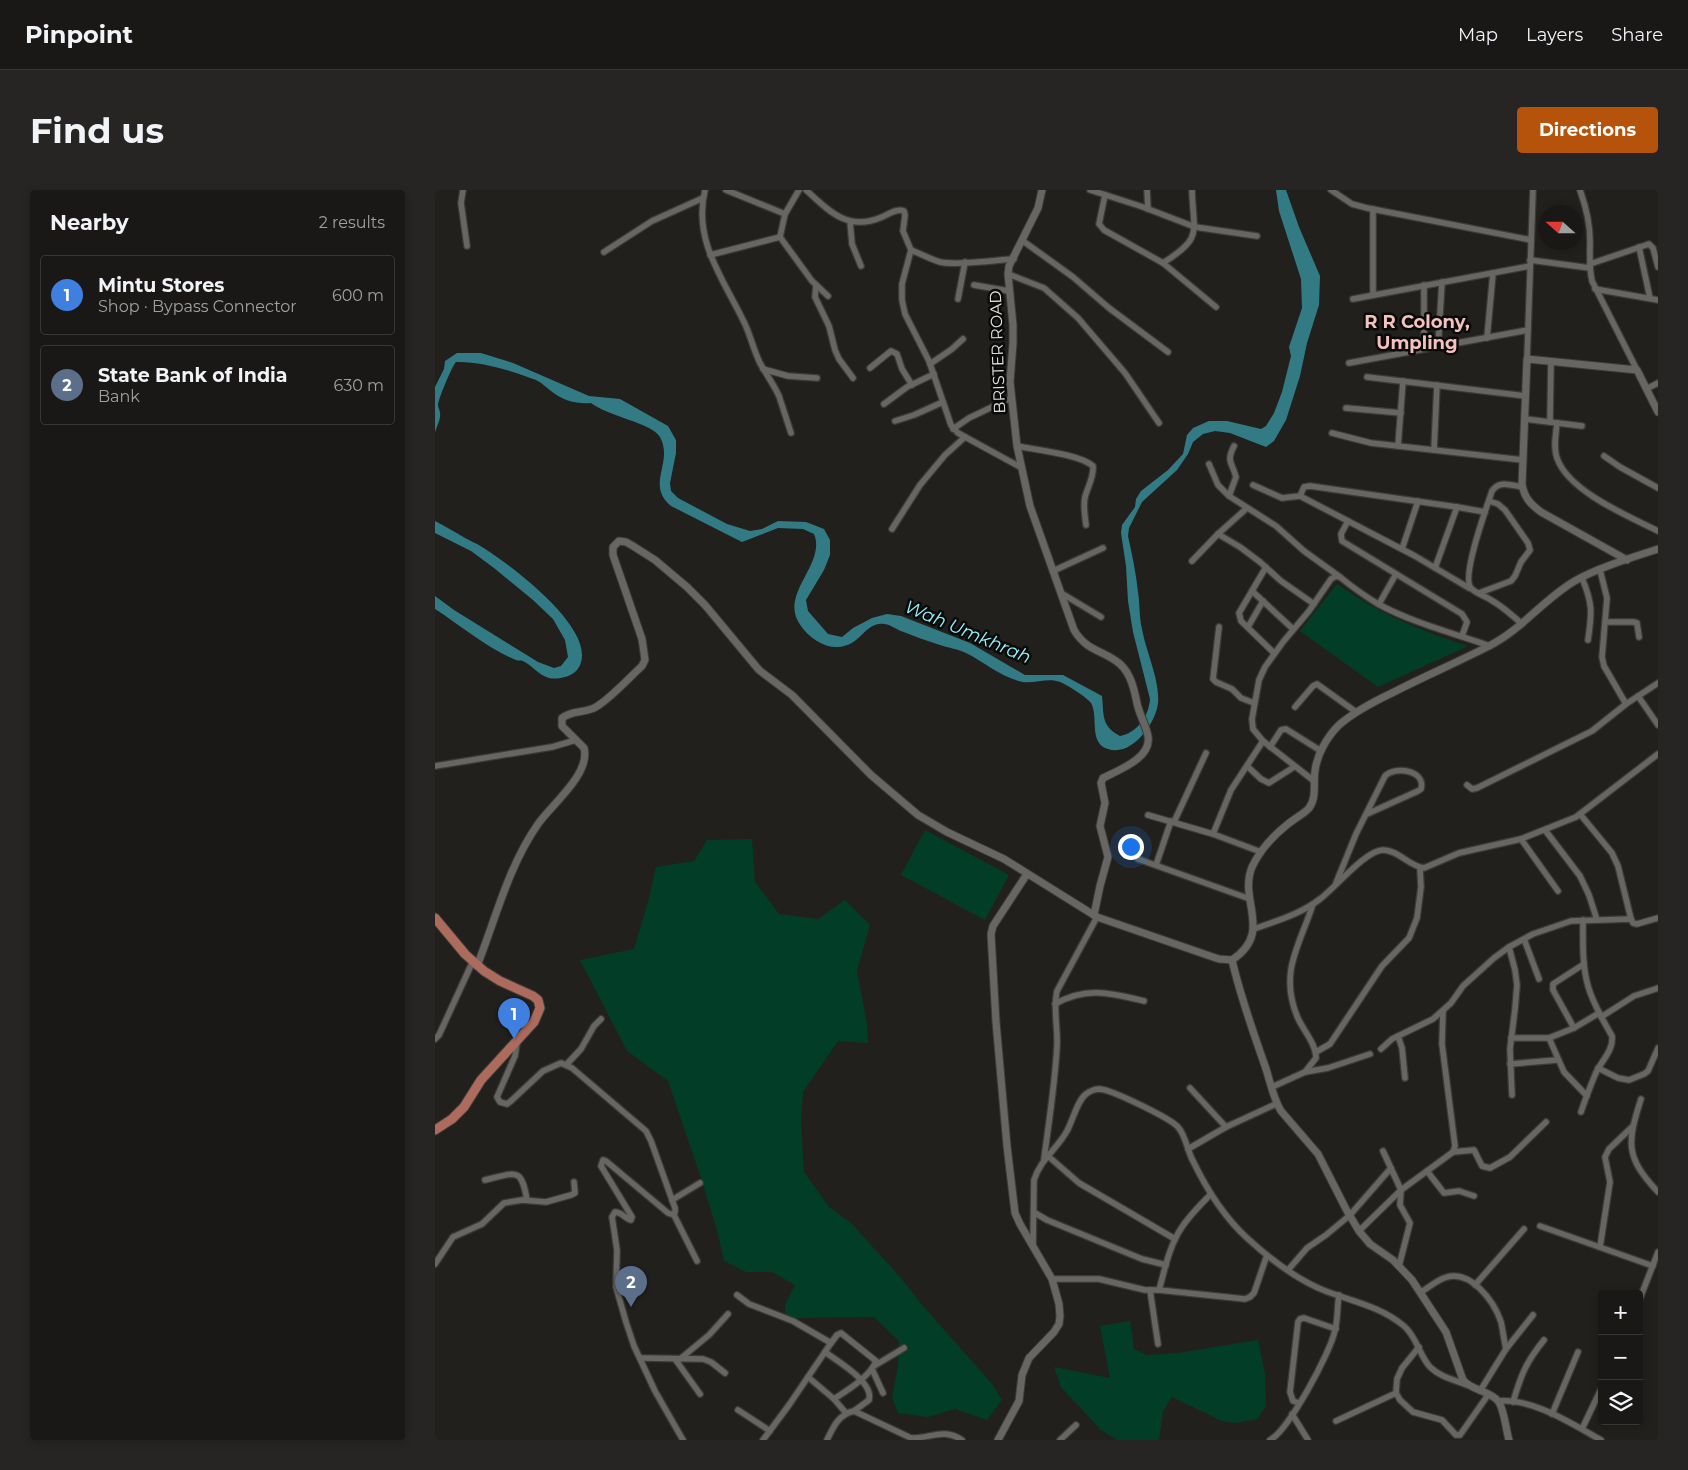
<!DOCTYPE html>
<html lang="en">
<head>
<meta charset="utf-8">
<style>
	body { margin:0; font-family:Montserrat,sans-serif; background:#262523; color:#f1f3f6 }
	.controls { position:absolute; right:15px; bottom:15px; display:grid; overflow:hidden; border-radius:5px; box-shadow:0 2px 8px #0003 }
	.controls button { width:45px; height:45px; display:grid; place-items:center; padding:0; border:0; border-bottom:1px solid #373735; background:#191816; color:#f1f3f6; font:25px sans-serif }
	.compass { position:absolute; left:1103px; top:15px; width:45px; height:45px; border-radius:50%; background:#191816; box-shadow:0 2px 8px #0003; rotate:291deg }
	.you { position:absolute; left:695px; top:656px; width:18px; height:18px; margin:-12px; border:4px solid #fff; border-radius:50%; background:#1a73e8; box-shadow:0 0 0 8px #1a73e833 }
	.badge { display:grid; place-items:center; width:32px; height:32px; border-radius:50%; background:#b45309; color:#fff; font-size:16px; font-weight:700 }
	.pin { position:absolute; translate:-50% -41px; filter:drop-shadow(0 1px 2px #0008) }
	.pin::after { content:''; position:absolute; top:26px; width:18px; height:15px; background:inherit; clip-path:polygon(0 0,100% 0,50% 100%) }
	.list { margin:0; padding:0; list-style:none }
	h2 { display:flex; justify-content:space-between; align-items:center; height:65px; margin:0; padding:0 20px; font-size:21px }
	h2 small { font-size:16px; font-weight:400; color:#9fa0a1 }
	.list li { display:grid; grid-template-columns:32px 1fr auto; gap:15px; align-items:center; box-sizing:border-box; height:80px; margin:0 10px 10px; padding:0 10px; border:1px solid #373735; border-radius:5px }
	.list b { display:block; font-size:19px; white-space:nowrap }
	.list p { margin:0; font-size:16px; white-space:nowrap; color:#9fa0a1 }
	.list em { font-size:16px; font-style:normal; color:#9fa0a1 }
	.icon { flex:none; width:28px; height:28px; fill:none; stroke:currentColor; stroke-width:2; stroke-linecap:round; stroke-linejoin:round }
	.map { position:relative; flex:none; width:1223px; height:1250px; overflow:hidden; border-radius:5px }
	header { display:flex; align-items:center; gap:30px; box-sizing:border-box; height:70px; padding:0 25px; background:#191816; border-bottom:1px solid #373735 }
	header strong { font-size:24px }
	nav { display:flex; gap:28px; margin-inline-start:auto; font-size:18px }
	.intro { display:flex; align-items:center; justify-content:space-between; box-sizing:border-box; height:120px; padding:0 30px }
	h1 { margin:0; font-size:35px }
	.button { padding:12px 22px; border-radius:5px; background:#b45309; color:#fff; font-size:18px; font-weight:700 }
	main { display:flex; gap:30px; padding:0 30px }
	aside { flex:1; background:#191816; border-radius:5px; box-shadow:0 2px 8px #0003 }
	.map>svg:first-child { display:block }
	.green { fill:#023e27 }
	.water { fill:#337b84 }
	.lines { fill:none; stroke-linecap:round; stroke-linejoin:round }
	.minor-casing { stroke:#3c3b38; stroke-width:8 }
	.tertiary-casing { stroke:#3c3b38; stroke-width:9 }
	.primary-casing { stroke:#3c3b38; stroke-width:11 }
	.minor { stroke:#676662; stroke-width:5.5 }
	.tertiary { stroke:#676662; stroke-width:7 }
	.primary { stroke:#ad6b5e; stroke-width:9 }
	.labels { text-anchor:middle; stroke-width:5; stroke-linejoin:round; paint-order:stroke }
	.street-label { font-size:16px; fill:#e8e7e5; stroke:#0a0a09 }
	.neighbourhood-label { font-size:18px; font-weight:bold; fill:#f5c1be; stroke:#0a0a09 }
	.water-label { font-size:18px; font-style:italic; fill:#94f1fe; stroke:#0a0a09 }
</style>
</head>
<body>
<header>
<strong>Pinpoint</strong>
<nav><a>Map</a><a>Layers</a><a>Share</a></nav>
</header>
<div class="intro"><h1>Find us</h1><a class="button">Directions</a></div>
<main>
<aside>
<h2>Nearby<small>2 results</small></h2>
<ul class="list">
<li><span class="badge" style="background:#3f7fe0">1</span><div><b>Mintu Stores</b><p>Shop · Bypass Connector</p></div><em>600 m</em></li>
<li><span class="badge" style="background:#5c6f8a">2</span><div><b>State Bank of India</b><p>Bank</p></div><em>630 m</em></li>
</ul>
</aside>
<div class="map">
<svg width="1223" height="1250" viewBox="0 0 1223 1250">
	<rect width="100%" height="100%" fill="#21201d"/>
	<g class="green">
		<path d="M902,394c43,30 81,46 131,62l-90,41 -78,-56z"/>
		<polygon points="490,640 574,685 550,730 466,685"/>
		<polygon points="317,649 320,692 344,724 383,729 410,710 435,735 422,781 432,834 433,853 403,851 368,902 366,933 369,982 394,1017 416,1033 466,1088 488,1116 557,1194 567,1210 552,1230 520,1219 493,1227 463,1223 457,1208 463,1176 464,1151 439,1127 351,1128 350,1115 360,1095 337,1082 311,1082 289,1071 282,1040 263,979 233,891 192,861 145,770 199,759 213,712 221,677 259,671 272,650"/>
		<polygon points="695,1131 699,1159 712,1165 743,1163 823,1150 830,1184 831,1216 822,1229 801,1233 787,1231 737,1207 728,1221 724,1250 682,1250 666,1240 626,1197 619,1177 675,1188 665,1136"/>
	</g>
	<g class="water">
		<path d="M841,0h10l13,37 21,49 -1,29 -12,38 -7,33 -14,44 -12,21 -8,6 -36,-14 -15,-2 -12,3 -10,8 -5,12 -11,16 -35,32 -13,26 -1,8c4,18 8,37 10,56 2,12 1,25 4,37 4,23 18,51 16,74 -2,20 -26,54 -50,46 -20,-6 -9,-32 -17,-46 -3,-5 -25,-19 -31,-21 -11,-5 -26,2 -37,0 -23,-5 -37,-19 -57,-29 -8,-4 -17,-5 -26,-8 -13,-4 -26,-9 -39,-14 -5,-2 -12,-7 -17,-7 -13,-2 -19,9 -28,16 -19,15 -42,4 -55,-14 -24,-31 26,-62 13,-92l-11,-5 -25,-1 -36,14 -71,-36c-26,-22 3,-43 -11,-69 -8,-14 -53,-21 -69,-34 -14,1 -28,-2 -40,-12 -4,-3 -10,-9 -15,-11 -23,-9 -56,-19 -80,-18 -4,4 -18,38 -18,43 0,3 2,5 2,8 1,6 -3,13 -5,19v-45l9,-18 1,-8 12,-8h24l32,10 76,33 31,3 48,27 8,14v13l-6,30 1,8 7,7 49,26 23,7 12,-2 16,-8 28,1 18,7 6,11v15l-6,15 -18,30 2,11 20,23 14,3 11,-9 19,-10 15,-4 14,2 69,27 55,32h38l39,21c2,19 -1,30 18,40 17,-3 29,-20 30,-37l-17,-67 -5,-31 -2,-35 -5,-33 1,-8 13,-18 1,-8 5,-8 27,-21 15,-16 4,-19 6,-7 16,-7h18l34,8 5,-3 8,-13 8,-21 9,-36 -2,-9 13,-39 -1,-29 -22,-68z"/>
		<path d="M0,331c10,5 20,11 30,17 5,3 11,5 17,9 26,16 123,87 95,123 -6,7 -20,10 -28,8 -11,-3 -16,-12 -26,-17 -2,-1 -5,0 -7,-1 -28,-11 -56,-35 -81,-51v-13l19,14 84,52 16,6 7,-2 7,-9 -3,-17 -12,-21 -20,-19 -39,-32 -23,-17 -36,-18z"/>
	</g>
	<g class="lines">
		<defs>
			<g id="minor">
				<polyline points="28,0 26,13 32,56"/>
				<path d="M270,0c-12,50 17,87 38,130 7,13 10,29 17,43 6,11 14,22 19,33 4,12 8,25 12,37"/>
				<polyline points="291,0 350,24"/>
				<polyline points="364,0 350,24 345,47 377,91 393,106"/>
				<path d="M371,0c23,21 42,42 76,27 7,-3 15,-9 22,-6l1,4 -2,16 8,19c10,4 19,9 29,12 17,4 55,-2 74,-3"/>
				<polyline points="655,0 708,17 760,37 822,46"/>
				<polyline points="712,0 713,19"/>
				<polyline points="896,0 917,14 932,18 1096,50"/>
				<path d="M1145,0c6,17 10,33 10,51 0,13 -1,27 2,40l45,89"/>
				<polyline points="670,5 664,34 669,40 728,73 781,117"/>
				<polyline points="938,19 938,105"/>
				<polyline points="415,31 417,54 426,76"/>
				<polyline points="588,51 638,87 674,118 733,162"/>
				<polyline points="1204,57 1215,108"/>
				<polyline points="476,60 467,94 467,110 470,124 494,171 516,235 523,243 587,278"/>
				<polyline points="169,62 217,31 268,8"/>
				<polyline points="275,65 345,47"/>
				<polyline points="1095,70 1155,78"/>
				<path d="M728,73c41,-26 30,-30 29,-73"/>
				<polyline points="1155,74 1214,54 1218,58 1223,77"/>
				<polyline points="573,84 609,98 643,128 690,183 724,233"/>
				<polyline points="381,95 380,107 394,136 400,160 404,169 418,188"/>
				<polyline points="539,95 574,101"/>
				<polyline points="989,95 989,159"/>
				<polyline points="1160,99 1223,110"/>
				<polyline points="523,109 530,72"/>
				<polyline points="918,109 1095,76"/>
				<polyline points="1052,148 1058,83"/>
				<polyline points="1003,157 1007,92"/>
				<polyline points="1092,169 1098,0"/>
				<polyline points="914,173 1093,140"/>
				<polyline points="495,174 517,159 528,149"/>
				<polyline points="435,178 456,161 462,164 467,179 477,195"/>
				<polyline points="328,179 353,186 382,188"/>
				<polyline points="932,187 1091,206"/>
				<polyline points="1211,199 1223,193"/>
				<polyline points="449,214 472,197 499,184"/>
				<polyline points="911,218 966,223"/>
				<polyline points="1090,229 1147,236"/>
				<polyline points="460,231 479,225 508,212"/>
				<polyline points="1115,232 1116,171"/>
				<path d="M1122,233c-1,11 -4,24 0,35 11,33 71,58 101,73"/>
				<polyline points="518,239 534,228 576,208"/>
				<polyline points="897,243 936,253 1088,270"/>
				<path d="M582,256c19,4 62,8 76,20 1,11 -5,20 -8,31 -2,10 0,19 1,28"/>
				<polyline points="963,256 968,191"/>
				<polyline points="999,260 1002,195"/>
				<polyline points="1169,266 1185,277 1223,298"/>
				<polyline points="774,274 783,295 794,306 841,336 869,361 905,387"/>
				<polyline points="818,295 847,308 865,306 869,297 875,296 1022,317 1050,322"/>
				<path d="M794,306l7,-19c-4,-15 -10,-15 -2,-31"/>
				<polyline points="865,306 980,366 1034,398"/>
				<polyline points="913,331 906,344 907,351 1027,424 1032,432 1027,446"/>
				<polyline points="457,339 485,295 510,265 530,247"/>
				<polyline points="783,344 805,357 825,372 846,391 879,414"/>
				<polyline points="967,359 983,311"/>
				<polyline points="757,371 783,344 812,318"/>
				<polyline points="831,377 804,423 806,431 839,463"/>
				<polyline points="1000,378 1022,317"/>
				<polyline points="1165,380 1172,408 1167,467 1169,476 1191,514"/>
				<polyline points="618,381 668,358"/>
				<path d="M1147,388c11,26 10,35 6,62"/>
				<polyline points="817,401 858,439"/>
				<polyline points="626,403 666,427"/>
				<polyline points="1044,403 1076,391 1080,386 1086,372 1095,360 1093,353 1070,320 1063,314 1054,311"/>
				<polyline points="944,414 961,384"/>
				<polyline points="1171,432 1198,432 1202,433 1204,447"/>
				<path d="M1087,434c-10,-9 -20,-18 -31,-24 -6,-4 -16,-7 -20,-12 -10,-11 16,-82 21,-97 7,-11 19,-6 30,-4"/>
				<polyline points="784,437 778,489 781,492 797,499 806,508 819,513"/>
				<polyline points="813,437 828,411"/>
				<polyline points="1203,506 1223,535"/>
				<polyline points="860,517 878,496 882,494 921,522"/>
				<polyline points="835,557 846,540 851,539 886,561"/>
				<polyline points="0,576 117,557 141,550"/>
				<polyline points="812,576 826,589 834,593 859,577"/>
				<path d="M879,591l-51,-40 -10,-12 -1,-10 7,-39 6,-13 18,-25 26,-31 22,-32 5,-3 4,1c12,10 25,19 38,27 35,19 75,29 112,42"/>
				<polyline points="1032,595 1037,599 1042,598 1157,541 1191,514 1223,493"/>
				<polyline points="1145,624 1177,663 1183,676 1196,729"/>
				<polyline points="713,625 778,644 826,662"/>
				<polyline points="739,632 771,563"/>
				<polyline points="1110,640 1145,686 1154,705 1162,730"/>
				<polyline points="778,644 796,600 828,551"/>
				<polyline points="1086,649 1123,701"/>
				<polyline points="703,669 815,709"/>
				<polyline points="721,675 736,631"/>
				<path d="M901,693l20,-49 29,-58c11,-11 41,-5 36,13l-3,2 -51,23"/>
				<path d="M819,739c22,-8 47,-15 66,-30 15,-11 46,-49 63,-49 15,0 26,16 41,18l35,-15 62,-14 55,-22 82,-63"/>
				<polyline points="1089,749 1104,789"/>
				<polyline points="1074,757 1080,780 1082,795 1080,819 1075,859 1077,905"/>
				<path d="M620,814c31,-18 56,-11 89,-3"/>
				<polyline points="1166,827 1199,806 1223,798"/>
				<polyline points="1139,838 1118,800 1118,794 1149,774"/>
				<polyline points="963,846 967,858 970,888"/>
				<polyline points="1076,848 1114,848 1139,838 1164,823"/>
				<polyline points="1114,848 1129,882 1152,906"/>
				<polyline points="0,849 4,845 38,771"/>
				<path d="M82,852l-2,14 -18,41 3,5 7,2 4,-3 32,-30 18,-8 11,5 74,63 5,10 24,67v4l-1,3 -6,-2 -62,-52 -3,-1 -2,6 31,51 -1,3c-6,-1 -9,-8 -16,-8l-3,5 5,33 -1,37 10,35 8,24 21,45 28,49"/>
				<polyline points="946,859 957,849 998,829 1016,813 1028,796 1059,768 1074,757 1098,744 1136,731 1196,729 1198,733 1202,734 1223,728"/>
				<polyline points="881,862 895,854 947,776 974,748 982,728 986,697 985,678"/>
				<polyline points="132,874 146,859 159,836 166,829"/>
				<polyline points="1075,874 1122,870"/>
				<polyline points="1163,878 1183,888 1194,890 1209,884 1213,881 1223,858"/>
				<polyline points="870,882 893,878 935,864"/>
				<path d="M837,897l33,-15 11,-14c0,-15 -14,-29 -19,-42 -18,-45 3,-71 16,-112"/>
				<polyline points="755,898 791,937"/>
				<path d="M1206,909c-14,44 -16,58 17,93"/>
				<path d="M1146,922c4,-12 9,-25 14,-37 5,-13 19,-24 17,-39 -9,-16 -19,-32 -24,-50 -6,-21 -5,-44 -5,-66"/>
				<polyline points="753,959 791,937 841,914"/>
				<polyline points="948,961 966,1000 965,1015 975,1033 964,1076"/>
				<polyline points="1018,962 1039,960 1047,976 1055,978 1075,967 1111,932"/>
				<polyline points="613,966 644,993 740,1049"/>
				<path d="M609,969c5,-38 11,-75 13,-113 1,-18 -4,-37 0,-55l40,-74"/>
				<polyline points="992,981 1009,1003 1024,1001 1039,1006"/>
				<path d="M50,990c31,-7 36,-14 42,20"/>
				<polyline points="237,1010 265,993"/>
				<polyline points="600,1023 612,1030 707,1069 731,1075"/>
				<polyline points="239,1025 262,1071"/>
				<polyline points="1105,1036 1218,1076"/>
				<polyline points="924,1041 966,1000 1018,962 1020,956 1007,854 1008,821"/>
				<path d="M598,1056l1,-66c6,-20 23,-31 33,-49 6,-11 10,-30 19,-37 4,-3 8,-5 14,-5 12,1 70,29 78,38 8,9 9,23 15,34 14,29 30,55 54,77 23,21 51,43 81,54 27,10 53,15 76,34 13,11 15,29 26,41 10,10 25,13 37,18"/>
				<polyline points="1165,1057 1175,992 1170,967 1174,959 1197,937"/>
				<polyline points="0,1074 18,1047 47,1034 69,1013 87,1010 111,1012 136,1005 140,1003 139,992"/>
				<polyline points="853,1080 872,1058 891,1045 915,1025 956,978"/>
				<polyline points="617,1089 664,1089 710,1100 724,1100 810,1109 815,1107 819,1103 832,1065"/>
				<polyline points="1040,1095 1089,1039"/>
				<polyline points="715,1100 723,1154"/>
				<path d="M724,1100c6,-21 10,-44 23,-63 8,-12 19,-23 29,-33"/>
				<path d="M986,1102c7,-4 15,-11 23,-14 26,-10 50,23 57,44 2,9 3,18 5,27"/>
				<polyline points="302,1105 314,1114 358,1131 396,1153"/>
				<polyline points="1204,1111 1223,1062"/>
				<polyline points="984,1157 967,1178 962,1189 961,1203 965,1210 978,1222 1007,1230 1021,1245 1025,1245 1053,1205"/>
				<path d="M390,1162c12,9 49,30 44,48l-15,11"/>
				<polyline points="205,1168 268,1169 276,1172 290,1183"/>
				<polyline points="240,1169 265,1204"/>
				<polyline points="245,1169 274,1145 293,1124"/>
				<polyline points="439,1176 469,1158"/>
				<polyline points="437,1179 448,1203"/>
				<polyline points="373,1187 399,1209 411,1223"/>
				<polyline points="1045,1201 1071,1159 1098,1125"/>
				<path d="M1063,1211c35,-3 74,23 103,39"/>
				<path d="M1078,1212c8,-27 13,-40 31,-62"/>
				<polyline points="864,1213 858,1211 855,1202 863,1132 865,1129 869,1128 901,1139"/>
				<polyline points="303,1220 335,1241"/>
				<polyline points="857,1224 873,1250"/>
				<polyline points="1117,1224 1143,1162"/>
				<polyline points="901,1231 961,1203"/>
				<polyline points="1147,1239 1167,1197"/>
				<path d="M328,1250l26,-35 42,-62 6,-8 4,-2 35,28c-5,15 -30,30 -42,38"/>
				<path d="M392,1250c6,-13 12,-26 27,-29l57,27c19,1 32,-11 51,2"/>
				<polyline points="625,1250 641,1235"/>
				<path d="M835,1250c18,-9 61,-88 65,-110 3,-11 2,-23 4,-35"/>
			</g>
			<g id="tertiary">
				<path d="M607,0l-4,18 -29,58 -1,8 5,51v18l-3,39 7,64 13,60 44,124c13,22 30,20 46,34 11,10 14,25 17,39 2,11 9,22 11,33 4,22 -29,34 -45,42l-2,5 4,20 -5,23 8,31 -8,29 -6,29"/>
				<path d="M1192,370l-86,-48c-11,-8 -17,-15 -19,-28l5,-125 110,11 21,42"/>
				<path d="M797,770c8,35 20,69 32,103 6,16 8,33 17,48l37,43 29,57 12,20 11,13 23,16 19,20 34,52 17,48c9,11 26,10 35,21 6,7 8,29 11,39"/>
				<path d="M42,776c19,-48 31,-99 61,-142 13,-19 53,-50 46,-76l-22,-22v-8c10,-8 24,-5 34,-11 15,-9 33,-29 46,-41l3,-6 -3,-21 -29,-84v-8l6,-6 7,1 7,4 22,14 32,27 18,18 54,65 33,25 79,80 47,40 29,17 57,27 93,58 113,39 9,3 13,1c42,-28 6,-59 20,-93 8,-17 22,-32 36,-43 7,-6 16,-10 21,-16 8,-10 4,-25 6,-37 2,-17 12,-34 24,-46 16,-14 36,-24 55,-33 31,-16 64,-30 95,-46 30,-15 51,-42 78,-60 20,-15 66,-29 91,-37"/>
				<polyline points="563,1250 584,1211 587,1185 594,1168 619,1142 624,1134 625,1126 624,1114 617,1089 585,1034 580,1023 572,956 561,832 556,744 558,736 592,684"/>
			</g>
			<polyline id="primary" points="0,728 30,764 49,781 65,791 98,806 103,810 105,818 99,832 46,890 29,917 17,929 0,940"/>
		</defs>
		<use href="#minor" class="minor-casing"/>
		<use href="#tertiary" class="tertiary-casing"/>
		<use href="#primary" class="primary-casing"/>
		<use href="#minor" class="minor"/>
		<use href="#tertiary" class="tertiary"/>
		<use href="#primary" class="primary"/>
	</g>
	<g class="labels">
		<g class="street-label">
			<text transform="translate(562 162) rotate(-92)" y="6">BRISTER ROAD</text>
		</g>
		<g class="neighbourhood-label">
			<text x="982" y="138">R R Colony,<tspan x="982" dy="21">Umpling</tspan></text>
		</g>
		<g class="water-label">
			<text transform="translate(533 442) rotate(23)" y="6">Wah Umkhrah</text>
		</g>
	</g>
</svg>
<div class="controls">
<button>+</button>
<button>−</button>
<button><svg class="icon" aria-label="layers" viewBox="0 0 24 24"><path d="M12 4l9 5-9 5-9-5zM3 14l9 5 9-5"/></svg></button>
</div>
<svg class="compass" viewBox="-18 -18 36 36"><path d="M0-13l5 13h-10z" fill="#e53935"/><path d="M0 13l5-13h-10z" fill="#9fa0a1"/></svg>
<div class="you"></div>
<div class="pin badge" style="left:79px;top:849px;background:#3f7fe0">1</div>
<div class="pin badge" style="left:196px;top:1117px;background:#5c6f8a">2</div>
</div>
</main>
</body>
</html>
